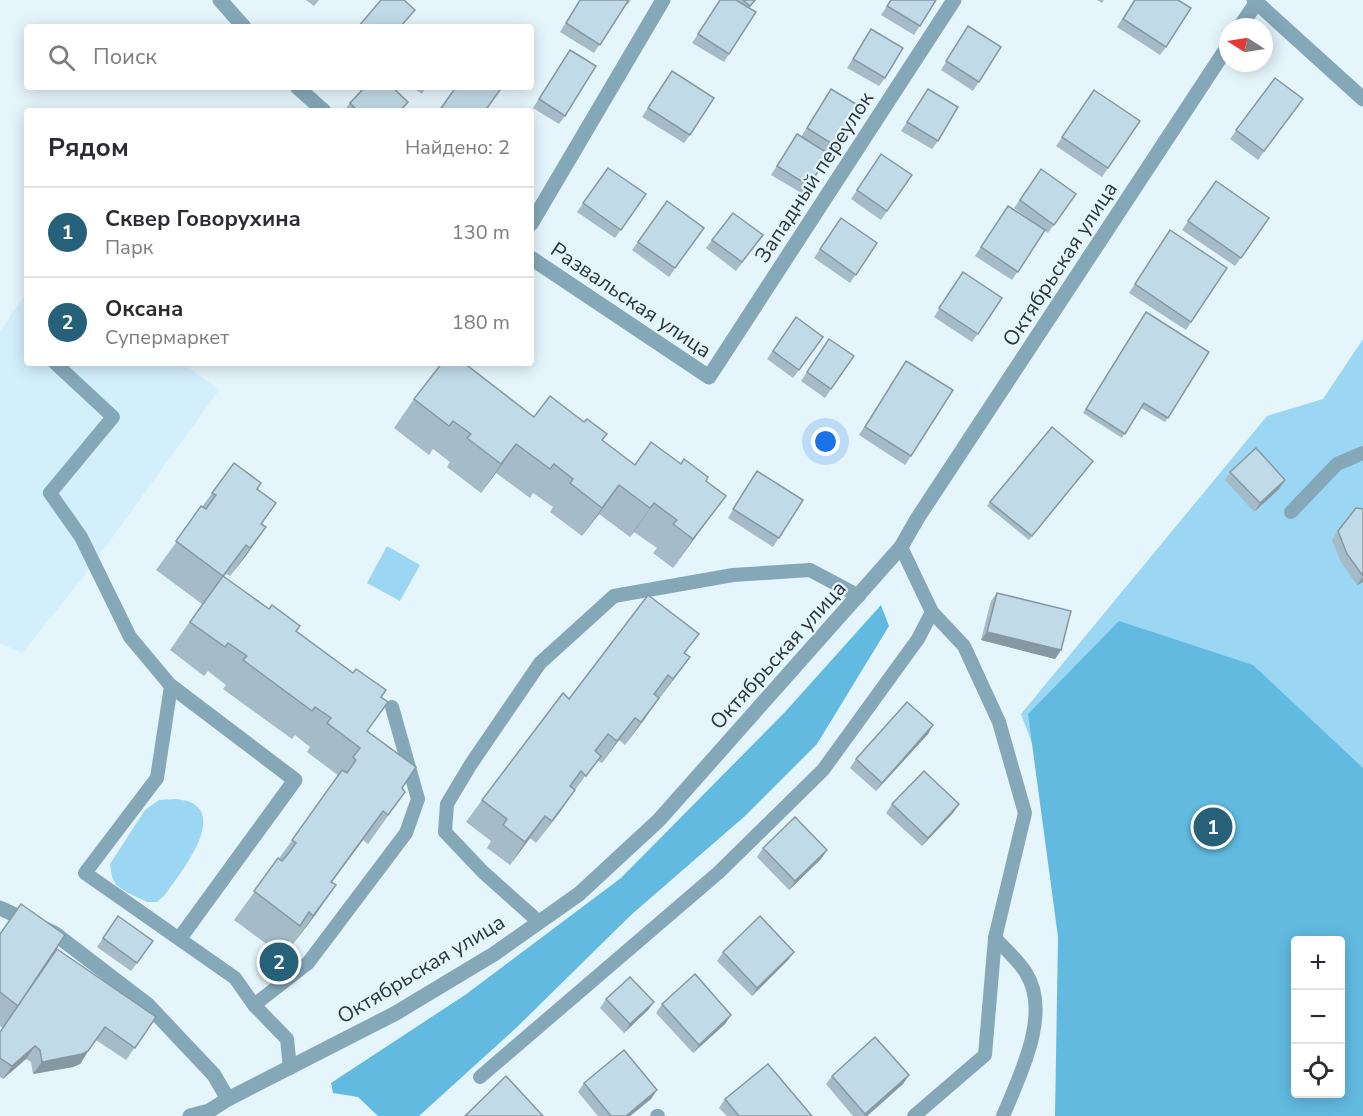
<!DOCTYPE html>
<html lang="ru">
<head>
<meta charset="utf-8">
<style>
	body { margin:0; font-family:"Nunito Sans",sans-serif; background:#f2f2f3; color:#2b2b33 }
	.controls { position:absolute; right:18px; bottom:18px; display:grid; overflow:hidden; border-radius:6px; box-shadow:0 3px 15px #0003 }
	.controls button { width:54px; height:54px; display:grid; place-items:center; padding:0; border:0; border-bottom:2px solid #e1e1e2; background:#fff; color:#2b2b33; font:30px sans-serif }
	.compass { position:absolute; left:1219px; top:18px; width:54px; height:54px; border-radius:50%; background:#fff; box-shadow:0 3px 15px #0003; rotate:282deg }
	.you { position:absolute; left:826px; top:442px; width:21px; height:21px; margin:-15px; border:4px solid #fff; border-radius:50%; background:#1a73e8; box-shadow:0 0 0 9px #1a73e833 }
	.badge { display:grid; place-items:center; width:39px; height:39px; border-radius:50%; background:#266179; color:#fff; font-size:20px; font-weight:700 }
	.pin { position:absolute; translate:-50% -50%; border:3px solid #fff; box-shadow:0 2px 6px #0006 }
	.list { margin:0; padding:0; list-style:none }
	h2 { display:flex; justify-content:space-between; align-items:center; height:78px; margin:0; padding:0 24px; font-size:26px }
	h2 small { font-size:20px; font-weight:400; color:#7c7c81 }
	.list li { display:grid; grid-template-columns:39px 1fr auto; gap:18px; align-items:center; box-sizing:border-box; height:90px; padding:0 24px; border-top:2px solid #e1e1e2 }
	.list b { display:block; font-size:22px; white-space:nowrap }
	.list p { margin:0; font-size:20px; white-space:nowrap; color:#7c7c81 }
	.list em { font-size:20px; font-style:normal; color:#7c7c81 }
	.icon { flex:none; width:33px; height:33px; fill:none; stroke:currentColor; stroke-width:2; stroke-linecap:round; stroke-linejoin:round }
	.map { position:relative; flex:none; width:1363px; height:1116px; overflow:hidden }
	.search { position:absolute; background:#fff; box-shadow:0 3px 15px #0003; left:24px; top:24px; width:510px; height:66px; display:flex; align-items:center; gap:15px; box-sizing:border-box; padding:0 21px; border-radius:6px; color:#7c7c81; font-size:22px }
	.panel { position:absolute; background:#fff; box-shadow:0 3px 15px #0003; left:24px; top:108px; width:510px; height:258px; border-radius:6px }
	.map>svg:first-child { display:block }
	.built { fill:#d3effc }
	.green { fill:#9bd7f3; fill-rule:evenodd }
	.forest { fill:#62bae0; fill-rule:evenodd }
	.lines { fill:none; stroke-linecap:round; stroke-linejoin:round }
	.service { stroke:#85a8b9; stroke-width:14 }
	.minor { stroke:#85a8b9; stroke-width:15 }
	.tertiary { stroke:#85a8b9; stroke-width:15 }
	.wall { fill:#a5bbc7 }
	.shaded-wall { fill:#8699a2 }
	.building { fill:#c0dae7; stroke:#8699a2; stroke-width:1.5 }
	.labels { text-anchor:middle; stroke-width:4.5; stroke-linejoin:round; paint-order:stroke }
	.street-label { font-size:21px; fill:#2c373c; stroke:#e5f5fc }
</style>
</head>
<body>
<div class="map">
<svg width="1363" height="1116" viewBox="0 0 1363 1116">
	<rect width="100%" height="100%" fill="#e5f5fc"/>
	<polygon class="built" points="27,291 27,363 183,363 219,390 88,571 22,653 0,643 0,331"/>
	<g class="green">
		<path d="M1363,339v777h-193l-149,-402 246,-298 56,-17zM1296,940h44v154h-44z"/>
		<polygon points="387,546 420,565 400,601 367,583"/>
		<path d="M176,799c4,1 10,1 14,3 37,16 -13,75 -25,93l-8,7h-10l-19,-9 -12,-8 -4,-8 -2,-13 35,-54 14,-10z"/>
	</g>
	<g class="forest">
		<polygon points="881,605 889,626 817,744 745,816 631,915 516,1028 419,1116 378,1116 358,1097 333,1093 331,1083 465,995 621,878 785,712"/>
		<path d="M1119,621l134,44 110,103v348h-308l3,-179 -30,-223zM1296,940h44v154h-44z"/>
	</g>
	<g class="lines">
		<g class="service">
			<polyline points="55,363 113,417 50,493 81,537 130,637 171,686 157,778 85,873 235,978 254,1005 287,1039 290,1068"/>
			<polyline points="1291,512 1337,464 1363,453"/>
			<polyline points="901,547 932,612 964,646 999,722 1025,813 995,938 985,1055 914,1116"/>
			<polyline points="539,922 483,872 445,832 447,804 471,764 540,663 614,596 733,575 810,570 859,596"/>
			<path d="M995,938c10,11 24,23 31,35 26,41 -7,104 -23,143"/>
			<polyline points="254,1005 308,963 406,833 418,799 392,707"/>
			<polyline points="480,1077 718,873 823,770 918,639 932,612"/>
			<polyline points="657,1116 658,1116"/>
		</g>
		<g class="minor">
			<polyline points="220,0 244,27"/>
			<polyline points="1240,27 1258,0"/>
			<polyline points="297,87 324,111"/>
			<polyline points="531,224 663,0"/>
			<polyline points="531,258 709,377 954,0"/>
			<polyline points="171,686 295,780 180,938"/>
			<polyline points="0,908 54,933 148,1005 214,1075 228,1099"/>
			<polyline points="190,1116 209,1111 228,1099 396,1013 494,954 579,894 659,820 901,547 917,519 1228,46"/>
		</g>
		<polyline class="tertiary" points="1254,0 1363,99"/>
	</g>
	<g class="wall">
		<polygon points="306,0 319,0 314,6"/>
		<polygon points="580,0 631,0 627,5 626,4 594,53 560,32"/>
		<polygon points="720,0 756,0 749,8 729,54 724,62 692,43"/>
		<polygon points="891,0 936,0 914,35 881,15"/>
		<polygon points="1097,0 1104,0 1102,3"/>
		<polygon points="1134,0 1166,47 1160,55 1117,27"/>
		<polygon points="968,26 979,82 973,91 941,70"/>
		<polygon points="871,29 885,78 879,86 847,68"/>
		<polygon points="564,59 565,116 559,124 533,108"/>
		<polygon points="1275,78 1303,99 1258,160 1230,139"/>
		<polygon points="666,79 690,135 684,143 642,117"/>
		<polygon points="412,87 426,87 422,94"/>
		<polygon points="831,89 837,147 831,155 829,154 803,194 771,175 797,134 801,137"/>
		<polygon points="928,89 938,141 932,149 901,131"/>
		<polygon points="1094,90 1140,121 1102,177 1056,146"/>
		<polygon points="350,103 402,111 344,111"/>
		<polygon points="881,154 912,175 881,220 851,199"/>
		<polygon points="608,168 646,194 615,238 577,212"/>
		<polygon points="1041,169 1076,194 1048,233 1045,231 1012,280 975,256 1008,206 1028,218 1014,208"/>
		<polygon points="1216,181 1269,218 1235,266 1182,230"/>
		<polygon points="667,201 704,228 669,277 632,250"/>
		<polygon points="841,218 877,243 850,283 814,258"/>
		<polygon points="1170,230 1227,268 1186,330 1129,293"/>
		<polygon points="763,235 736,271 706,248 712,240"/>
		<polygon points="963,272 1002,298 972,342 934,317"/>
		<polygon points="1146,312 1209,352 1165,422 1141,408 1122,438 1083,413"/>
		<polygon points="796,317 823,337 793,378 767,359"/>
		<polygon points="829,339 854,356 825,398 801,381"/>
		<polygon points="906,361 911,456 905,465 859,435"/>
		<polygon points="414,399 534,417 602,440 635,465 680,464 706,481 705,524 673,568 653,553 657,548 634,532 630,537 599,514 582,536 550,512 553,507 533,493 530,498 496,473 481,493 447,467 450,462 433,449 429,455 394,428"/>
		<polygon points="234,463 257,489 261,524 266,527 230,576 226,574 224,577 297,631 381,697 368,731 405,792 368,844 363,840 332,882 316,914 293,944 289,941 280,954 234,920 339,776 307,752 310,747 295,735 292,739 223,689 226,685 208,671 204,676 170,650 202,604 156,570"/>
		<polygon points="1090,465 1029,540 987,506 990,502"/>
		<polygon points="757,471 779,538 773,547 728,518"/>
		<polygon points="1230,472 1279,489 1254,512 1225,480"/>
		<polygon points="1363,509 1363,582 1357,585 1341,562 1332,540 1338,531"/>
		<polygon points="997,593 1061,650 1055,659 981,640 991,601"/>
		<polygon points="699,634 685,653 690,657 625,745 619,740 602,763 597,760 536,843 530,838 510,865 487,848 491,841 466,822 482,800 569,699"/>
		<polygon points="933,725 928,734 876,791 850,768 856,759"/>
		<polygon points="892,804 959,804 953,813 922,846 886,813"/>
		<polygon points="763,848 827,850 821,859 789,890 757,857"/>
		<polygon points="118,916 153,941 131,971 97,947"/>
		<polygon points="0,934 33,984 156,1017 126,1060 96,1040 80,1064 73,1067 33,1074 31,1062 26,1059 3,1079 0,1077 0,1032 3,1028 0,1026"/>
		<polygon points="723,952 794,952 788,960 752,996 717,961"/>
		<polygon points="606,999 654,1002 648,1010 624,1033 600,1008"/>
		<polygon points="662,1004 731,1015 725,1024 693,1053 656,1013"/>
		<polygon points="909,1075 903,1084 867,1116 853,1116 826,1084 832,1076"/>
		<polygon points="584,1083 657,1090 651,1099 630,1116 598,1116 578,1092"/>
		<polygon points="725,1099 812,1116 727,1116 719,1108"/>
	</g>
	<g class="shaded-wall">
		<polygon points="516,444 496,473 481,493 501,464"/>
		<polygon points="1285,480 1279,489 1254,512 1260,503"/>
		<polygon points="619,485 599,514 582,536 602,508"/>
		<polygon points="726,496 705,524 673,568 693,539"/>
		<polygon points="654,503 634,532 630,537 650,508"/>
		<polygon points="266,527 246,556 230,576 250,548"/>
		<polygon points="1363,577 1363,582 1357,585"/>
		<polygon points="987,632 1061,650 1055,659 981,640"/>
		<polygon points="690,657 674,679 657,701 673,679"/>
		<polygon points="659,698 644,720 625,745 641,722"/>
		<polygon points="635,718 619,740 602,763 617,741"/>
		<polygon points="933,725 928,734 876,791 882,783"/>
		<polygon points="575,790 560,812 536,843 552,821"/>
		<polygon points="959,804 953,813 922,846 928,838"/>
		<polygon points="383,811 363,840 311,910 331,882"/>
		<polygon points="545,816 530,838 510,865 525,842"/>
		<polygon points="827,850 821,859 789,890 795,881"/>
		<polygon points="336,885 316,914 293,944 313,916"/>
		<polygon points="794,952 788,960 752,996 757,988"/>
		<polygon points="654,1002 648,1010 624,1033 630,1024"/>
		<polygon points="731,1015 725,1024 693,1053 699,1045"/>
		<polygon points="35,1046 26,1059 3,1079 12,1066"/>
		<polygon points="88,1051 80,1064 73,1067 33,1074 42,1062"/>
		<polygon points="909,1075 903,1084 867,1116 864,1116"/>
		<polygon points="657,1090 651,1099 630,1116 626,1116"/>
	</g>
	<g class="building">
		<polygon points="381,0 404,0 415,10 400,27 358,27"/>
		<polygon points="580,0 626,0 628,1 600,45 566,23"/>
		<polygon points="720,0 736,0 756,12 729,54 698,34"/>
		<polygon points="743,0 755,0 750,6"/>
		<polygon points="891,0 936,0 920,26 887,6"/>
		<polygon points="1135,0 1178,0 1191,8 1166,47 1123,19"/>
		<polygon points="968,26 1001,47 979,82 946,61"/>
		<polygon points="871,29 903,48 885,78 853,59"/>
		<polygon points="570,50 596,66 565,116 539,99"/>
		<polygon points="672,71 714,98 690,135 648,108"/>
		<polygon points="1275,78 1303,99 1264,151 1236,130"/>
		<polygon points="365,87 392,87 408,102 400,111 358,111 350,103"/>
		<polygon points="456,87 502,87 485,111 439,111"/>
		<polygon points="831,89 861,107 837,147 807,128"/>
		<polygon points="928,89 958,107 938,141 907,122"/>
		<polygon points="1094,90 1140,121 1108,168 1062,137"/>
		<polygon points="797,134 829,154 809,186 777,166"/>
		<polygon points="881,154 912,175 887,211 857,190"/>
		<polygon points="608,168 646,194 621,230 583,203"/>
		<polygon points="1041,169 1076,194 1054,225 1020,200"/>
		<polygon points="1216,181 1269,218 1241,258 1188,221"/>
		<polygon points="667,201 704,228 675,268 638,242"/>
		<polygon points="1008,206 1045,230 1018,272 981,247"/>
		<polygon points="733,213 763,235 742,262 712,240"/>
		<polygon points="841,218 877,243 856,275 820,249"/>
		<polygon points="1170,230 1227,268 1191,322 1135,284"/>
		<polygon points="963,272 1002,298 978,334 939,308"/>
		<polygon points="1146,312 1209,352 1168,418 1144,403 1125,434 1086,409"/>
		<polygon points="796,317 823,337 799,370 773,351"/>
		<polygon points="829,339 854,356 831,389 807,372"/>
		<polygon points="906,361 953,390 911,456 865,427"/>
		<polygon points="442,363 464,363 534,417 550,396 584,422 587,419 607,434 602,440 635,465 651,442 681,464 684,459 708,477 706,481 726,496 693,539 673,524 677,520 654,503 650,508 619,485 602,508 570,483 573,479 554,464 550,469 516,444 501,464 467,438 471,434 453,421 449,426 414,399"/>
		<polygon points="1052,427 1093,461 1032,536 990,502"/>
		<polygon points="1256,448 1285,480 1260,503 1230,472"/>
		<polygon points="234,463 261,483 257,489 276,503 261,524 266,527 250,548 246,545 223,576 176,541 201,506 206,509 216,495 212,493"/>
		<polygon points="757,471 803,500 779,538 733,509"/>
		<polygon points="1356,508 1363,509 1363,576 1347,554 1338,531"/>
		<polygon points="223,576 269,609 272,605 300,626 296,631 353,673 356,669 386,690 381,697 388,702 367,731 416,767 402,788 405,792 388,815 383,811 331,882 336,885 313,916 309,912 300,926 254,891 278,858 282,861 288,854 296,843 292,840 342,770 347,773 356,760 353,757 360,748 327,723 331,718 315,707 312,711 243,660 247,656 228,643 225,647 190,622"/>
		<polygon points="997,593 1071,611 1061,650 987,632"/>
		<polygon points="648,595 699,634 684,653 690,657 673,679 668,675 654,694 659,698 641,722 635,718 617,741 608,734 595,751 601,756 586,776 581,771 570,786 575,790 552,821 545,816 525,842 503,825 507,819 482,800 563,693 569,699"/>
		<polygon points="907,702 933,725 882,783 856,759"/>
		<polygon points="924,771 959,804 928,838 892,804"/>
		<polygon points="795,817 827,850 795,881 763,848"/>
		<polygon points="21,904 65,935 18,1006 0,992 0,934"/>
		<polygon points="118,916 153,941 137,963 103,938"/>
		<polygon points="760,916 794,952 757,988 723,952"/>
		<polygon points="57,949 156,1017 135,1048 105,1027 88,1051 82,1054 42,1062 40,1050 35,1046 12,1066 0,1058 0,1032"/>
		<polygon points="695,974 731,1015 699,1045 662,1004"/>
		<polygon points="630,977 654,1002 630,1024 606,999"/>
		<polygon points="875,1037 909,1075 865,1114 832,1076"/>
		<polygon points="624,1050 657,1090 626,1116 611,1116 584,1083"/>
		<polygon points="768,1064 812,1116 739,1116 725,1099"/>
		<polygon points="506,1076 543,1116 465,1116"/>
	</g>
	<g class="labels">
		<g class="street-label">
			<text transform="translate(814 177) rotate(-57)" y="7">Западный переулок</text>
			<text transform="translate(1060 264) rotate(-57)" y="7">Октябрьская улица</text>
			<text transform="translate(631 300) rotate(34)" y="7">Развальская улица</text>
			<text transform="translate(778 655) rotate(-48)" y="7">Октябрьская улица</text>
			<text transform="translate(421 969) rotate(-31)" y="7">Октябрьская улица</text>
		</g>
	</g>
</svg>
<div class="controls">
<button>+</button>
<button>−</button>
<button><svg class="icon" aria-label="locate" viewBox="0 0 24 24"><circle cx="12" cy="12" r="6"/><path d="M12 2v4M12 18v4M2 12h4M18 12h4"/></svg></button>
</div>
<svg class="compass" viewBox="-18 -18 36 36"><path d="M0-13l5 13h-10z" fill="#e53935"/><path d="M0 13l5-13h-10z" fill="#7c7c81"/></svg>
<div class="you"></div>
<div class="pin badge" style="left:1213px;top:827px">1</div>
<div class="pin badge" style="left:279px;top:962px">2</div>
<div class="search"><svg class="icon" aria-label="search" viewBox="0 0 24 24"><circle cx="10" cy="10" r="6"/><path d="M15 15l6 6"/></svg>Поиск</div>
<section class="panel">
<h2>Рядом<small>Найдено: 2</small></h2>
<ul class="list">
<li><span class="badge">1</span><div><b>Сквер Говорухина</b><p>Парк</p></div><em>130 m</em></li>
<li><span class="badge">2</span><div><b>Оксана</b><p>Супермаркет</p></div><em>180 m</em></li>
</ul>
</section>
</div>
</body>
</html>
